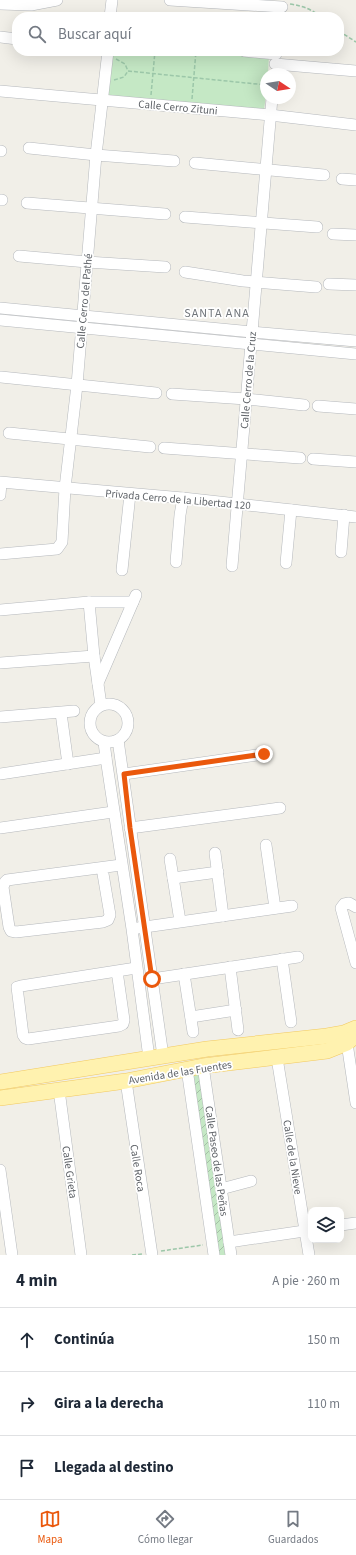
<!DOCTYPE html>
<html lang="es">
<head>
<meta charset="utf-8">
<style>
	body { margin:0; font-family:"Source Sans 3",sans-serif; background:#f6f6f7; color:#1f2937 }
	.controls { position:absolute; right:12px; bottom:12px; display:grid; overflow:hidden; border-radius:8px; box-shadow:0 4px 16px #0002 }
	.controls button { width:36px; height:36px; display:grid; place-items:center; padding:0; border:0; border-bottom:1px solid #e0e1e3; background:#fff; color:#1f2937; font:20px sans-serif }
	.compass { position:absolute; left:260px; top:68px; width:36px; height:36px; border-radius:50%; background:#fff; box-shadow:0 4px 16px #0002; rotate:102deg }
	.stop { position:absolute; width:12px; height:12px; margin:-9px; border:3px solid #ea580c; border-radius:50%; background:#fff }
	.stop.end { background:#ea580c; border-color:#fff; box-shadow:0 1px 4px #0008 }
	.list { margin:0; padding:0; list-style:none }
	h2 { display:flex; justify-content:space-between; align-items:center; height:52px; margin:0; padding:0 16px; font-size:17px }
	h2 small { font-size:13px; font-weight:400; color:#747a83 }
	.list li { display:grid; grid-template-columns:26px 1fr auto; gap:12px; align-items:center; box-sizing:border-box; height:64px; padding:0 16px; border-top:1px solid #e0e1e3 }
	.list b { display:block; font-size:15px; white-space:nowrap }
	.list em { font-size:13px; font-style:normal; color:#747a83 }
	.icon { flex:none; width:22px; height:22px; fill:none; stroke:currentColor; stroke-width:2; stroke-linecap:round; stroke-linejoin:round }
	.map { position:relative; flex:none; width:356px; height:1255px; overflow:hidden }
	.search { position:absolute; background:#fff; box-shadow:0 4px 16px #0002; left:12px; right:12px; top:12px; height:44px; display:flex; align-items:center; gap:10px; box-sizing:border-box; padding:0 14px; border-radius:16px; color:#747a83; font-size:15px }
	.sheet { height:244px; background:#fff }
	nav { display:flex; justify-content:space-around; align-items:center; box-sizing:border-box; height:56px; border-top:1px solid #e0e1e3; background:#fff; font-size:11px; color:#747a83 }
	nav a { display:grid; justify-items:center; gap:2px }
	nav .on { color:#ea580c }
	.map>svg:first-child { display:block }
	.green { fill:#c5e8c5 }
	.garden { fill:url(#garden-furrows) }
	.lines { fill:none; stroke-linecap:round; stroke-linejoin:round }
	.minor-casing { stroke:#b5b8bc; stroke-width:12 }
	.major-casing { stroke:#f2c960; stroke-width:16 }
	.path { stroke:#9cc7a9; stroke-width:1.5; stroke-dasharray:4 2; stroke-linecap:butt }
	.minor { stroke:#fff; stroke-width:11 }
	.major { stroke:#fff2af; stroke-width:15 }
	.route { stroke:#ea580c; stroke-width:5 }
	.labels { text-anchor:middle; stroke-width:3.5; stroke-linejoin:round; paint-order:stroke }
	.street-label { font-size:11px; fill:#5f6368; stroke:#fff }
	.neighbourhood-label { font-size:12px; letter-spacing:1px; fill:#70757a; stroke:#fff }
</style>
</head>
<body>
<div class="map">
<svg width="356" height="1255" viewBox="0 0 356 1255">
	<defs>
		<pattern id="garden-furrows" width="10" height="10" patternUnits="userSpaceOnUse"><rect width="10" height="10" fill="#c5e8c5"/><path d="M-1 1l2-2M0 10L10 0M9 11l2-2" fill="none" stroke="#a3c0a4"/></pattern>
	</defs>
	<rect width="100%" height="100%" fill="#f1efe8"/>
	<polygon class="green" points="112,51 227,51 269,55 268,74 266,74 266,95 264,110 107,98"/>
	<polygon class="garden" points="202,1072 230,1255 215,1255 190,1073"/>
	<g class="lines">
		<defs>
			<g id="minor">
				<polyline points="170,0 282,7"/>
				<polyline points="0,4 31,5 57,0"/>
				<polyline points="110,17 112,0"/>
				<polyline points="0,37 17,39"/>
				<polyline points="244,51 276,54"/>
				<polyline points="275,64 356,71"/>
				<polyline points="0,91 270,115 356,125"/>
				<polyline points="29,148 96,155 174,161"/>
				<polyline points="0,151 1,151"/>
				<polyline points="195,163 324,175"/>
				<polyline points="342,179 356,180"/>
				<polyline points="0,200 2,200"/>
				<polyline points="27,203 165,214"/>
				<polyline points="185,217 317,227"/>
				<polyline points="333,234 356,235"/>
				<polyline points="19,256 87,262 165,267"/>
				<polyline points="185,272 243,281 316,287"/>
				<polyline points="329,284 356,285"/>
				<polyline points="0,308 252,332 356,341"/>
				<polyline points="0,320 356,354"/>
				<polyline points="1,377 156,393"/>
				<polyline points="172,394 246,399 304,405"/>
				<polyline points="318,406 356,409"/>
				<polyline points="9,433 150,447"/>
				<polyline points="164,448 300,458"/>
				<polyline points="313,459 356,462"/>
				<polyline points="0,482 183,498 356,517"/>
				<polyline points="0,495 1,483"/>
				<polyline points="341,552 344,515"/>
				<polyline points="0,554 57,549 62,542 65,488 77,385 96,155 108,51"/>
				<polyline points="176,562 180,515 183,498"/>
				<polyline points="286,563 291,510"/>
				<polyline points="232,566 272,98"/>
				<polyline points="122,570 130,494"/>
				<polyline points="89,602 94,656 101,705"/>
				<polyline points="0,610 89,602 133,602"/>
				<polyline points="0,663 94,656"/>
				<polyline points="98,683 136,595"/>
				<circle cx="109" cy="723" r="19"/>
				<polyline points="61,713 68,764"/>
				<polyline points="0,717 74,711"/>
				<polyline points="118,740 163,1056"/>
				<polyline points="104,742 106,758 132,929 149,1058"/>
				<polyline points="0,774 106,758"/>
				<polyline points="124,774 264,754"/>
				<polyline points="0,828 113,812"/>
				<polyline points="130,828 280,808"/>
				<polyline points="266,845 275,908"/>
				<polyline points="215,853 223,916"/>
				<polyline points="170,859 180,921"/>
				<polyline points="102,868 110,915 108,920 103,922 16,932 11,931 9,927 3,887 5,882 7,880 121,865"/>
				<polyline points="173,878 218,872"/>
				<polyline points="356,907 349,903 344,904 341,908 356,963"/>
				<polyline points="138,928 292,906"/>
				<polyline points="282,959 291,1022"/>
				<polyline points="230,967 238,1030"/>
				<polyline points="117,971 124,1020 123,1024 119,1026 28,1039 25,1038 23,1035 17,987 21,986 136,968"/>
				<polyline points="184,974 193,1032"/>
				<polyline points="152,979 298,957"/>
				<polyline points="191,1017 236,1010"/>
				<polyline points="345,1036 347,1043 356,1103"/>
				<polyline points="277,1058 309,1255"/>
				<polyline points="203,1066 231,1255"/>
				<polyline points="187,1069 214,1255"/>
				<polyline points="126,1081 152,1255"/>
				<polyline points="59,1090 81,1255"/>
				<polyline points="0,1170 12,1255"/>
				<polyline points="221,1189 251,1181"/>
				<polyline points="341,1225 356,1223"/>
				<polyline points="229,1242 311,1230"/>
			</g>
			<g id="major">
				<polyline points="0,1082 207,1049 327,1036 344,1033 356,1028"/>
				<polyline points="0,1098 126,1081 203,1066 327,1051 347,1043 356,1035"/>
			</g>
		</defs>
		<use href="#minor" class="minor-casing"/>
		<use href="#major" class="major-casing"/>
		<g class="path">
			<path d="M290,4c13,2 21,5 31,13"/>
			<polyline points="339,31 356,42"/>
			<polyline points="116,59 125,64 128,71"/>
			<polyline points="128,71 266,85"/>
			<polyline points="114,80 124,77 128,71"/>
			<polyline points="151,95 155,51"/>
			<polyline points="192,99 196,51"/>
			<polyline points="161,1251 203,1245"/>
			<polyline points="132,1255 142,1254"/>
		</g>
		<use href="#minor" class="minor"/>
		<use href="#major" class="major"/>
	</g>
	<g class="lines">
		<polyline class="route" points="152,979 130,828 124,774 264,754"/>
	</g>
	<g class="labels">
		<g class="street-label">
			<text transform="translate(178 107) rotate(5)" y="4">Calle Cerro Zituni</text>
			<text transform="translate(84 301) rotate(-85)" y="4">Calle Cerro del Pathé</text>
			<text transform="translate(248 380) rotate(-85)" y="4">Calle Cerro de la Cruz</text>
			<text transform="translate(178 499) rotate(5)" y="4">Privada Cerro de la Libertad 120</text>
			<text transform="translate(180 1072) rotate(-9)" y="4">Avenida de las Fuentes</text>
			<text transform="translate(293 1157) rotate(81)" y="4">Calle de la Nieve</text>
			<text transform="translate(217 1161) rotate(82)" y="4">Calle Paseo de las Peñas</text>
			<text transform="translate(138 1168) rotate(81)" y="4">Calle Roca</text>
			<text transform="translate(70 1172) rotate(82)" y="4">Calle Grieta</text>
		</g>
		<g class="neighbourhood-label">
			<text x="217" y="317">SANTA ANA</text>
		</g>
	</g>
</svg>
<div class="controls">
<button><svg class="icon" aria-label="layers" viewBox="0 0 24 24"><path d="M12 4l9 5-9 5-9-5zM3 14l9 5 9-5"/></svg></button>
</div>
<svg class="compass" viewBox="-18 -18 36 36"><path d="M0-13l5 13h-10z" fill="#e53935"/><path d="M0 13l5-13h-10z" fill="#747a83"/></svg>
<div class="stop" style="left:152px;top:979px"></div>
<div class="stop end" style="left:264px;top:754px"></div>
<div class="search"><svg class="icon" aria-label="search" viewBox="0 0 24 24"><circle cx="10" cy="10" r="6"/><path d="M15 15l6 6"/></svg>Buscar aquí</div>
</div>
<section class="sheet">
<h2>4 min<small>A pie · 260 m</small></h2>
<ul class="list">
<li><svg class="icon" aria-label="ahead" viewBox="0 0 24 24"><path d="M12 20V5M6 11l6-6 6 6"/></svg><div><b>Continúa</b></div><em>150 m</em></li>
<li><svg class="icon" aria-label="right" viewBox="0 0 24 24"><path d="M7 20v-9h11M14 6l5 5-5 5"/></svg><div><b>Gira a la derecha</b></div><em>110 m</em></li>
<li><svg class="icon" aria-label="arrive" viewBox="0 0 24 24"><path d="M6 21V4h12l-3 4 3 4H6"/></svg><div><b>Llegada al destino</b></div></li>
</ul>
</section>
<nav>
<a class="on"><svg class="icon" aria-label="map" viewBox="0 0 24 24"><path d="M3 6l6-2 6 2 6-2v14l-6 2-6-2-6 2zM9 4v14M15 6v14"/></svg>Mapa</a>
<a><svg class="icon" aria-label="directions" viewBox="0 0 24 24"><path d="M12 3l9 9-9 9-9-9zM9 14v-3h6M13 9l2 2-2 2"/></svg>Cómo llegar</a>
<a><svg class="icon" aria-label="saved" viewBox="0 0 24 24"><path d="M7 4h10v16l-5-4-5 4z"/></svg>Guardados</a>
</nav>
</body>
</html>
